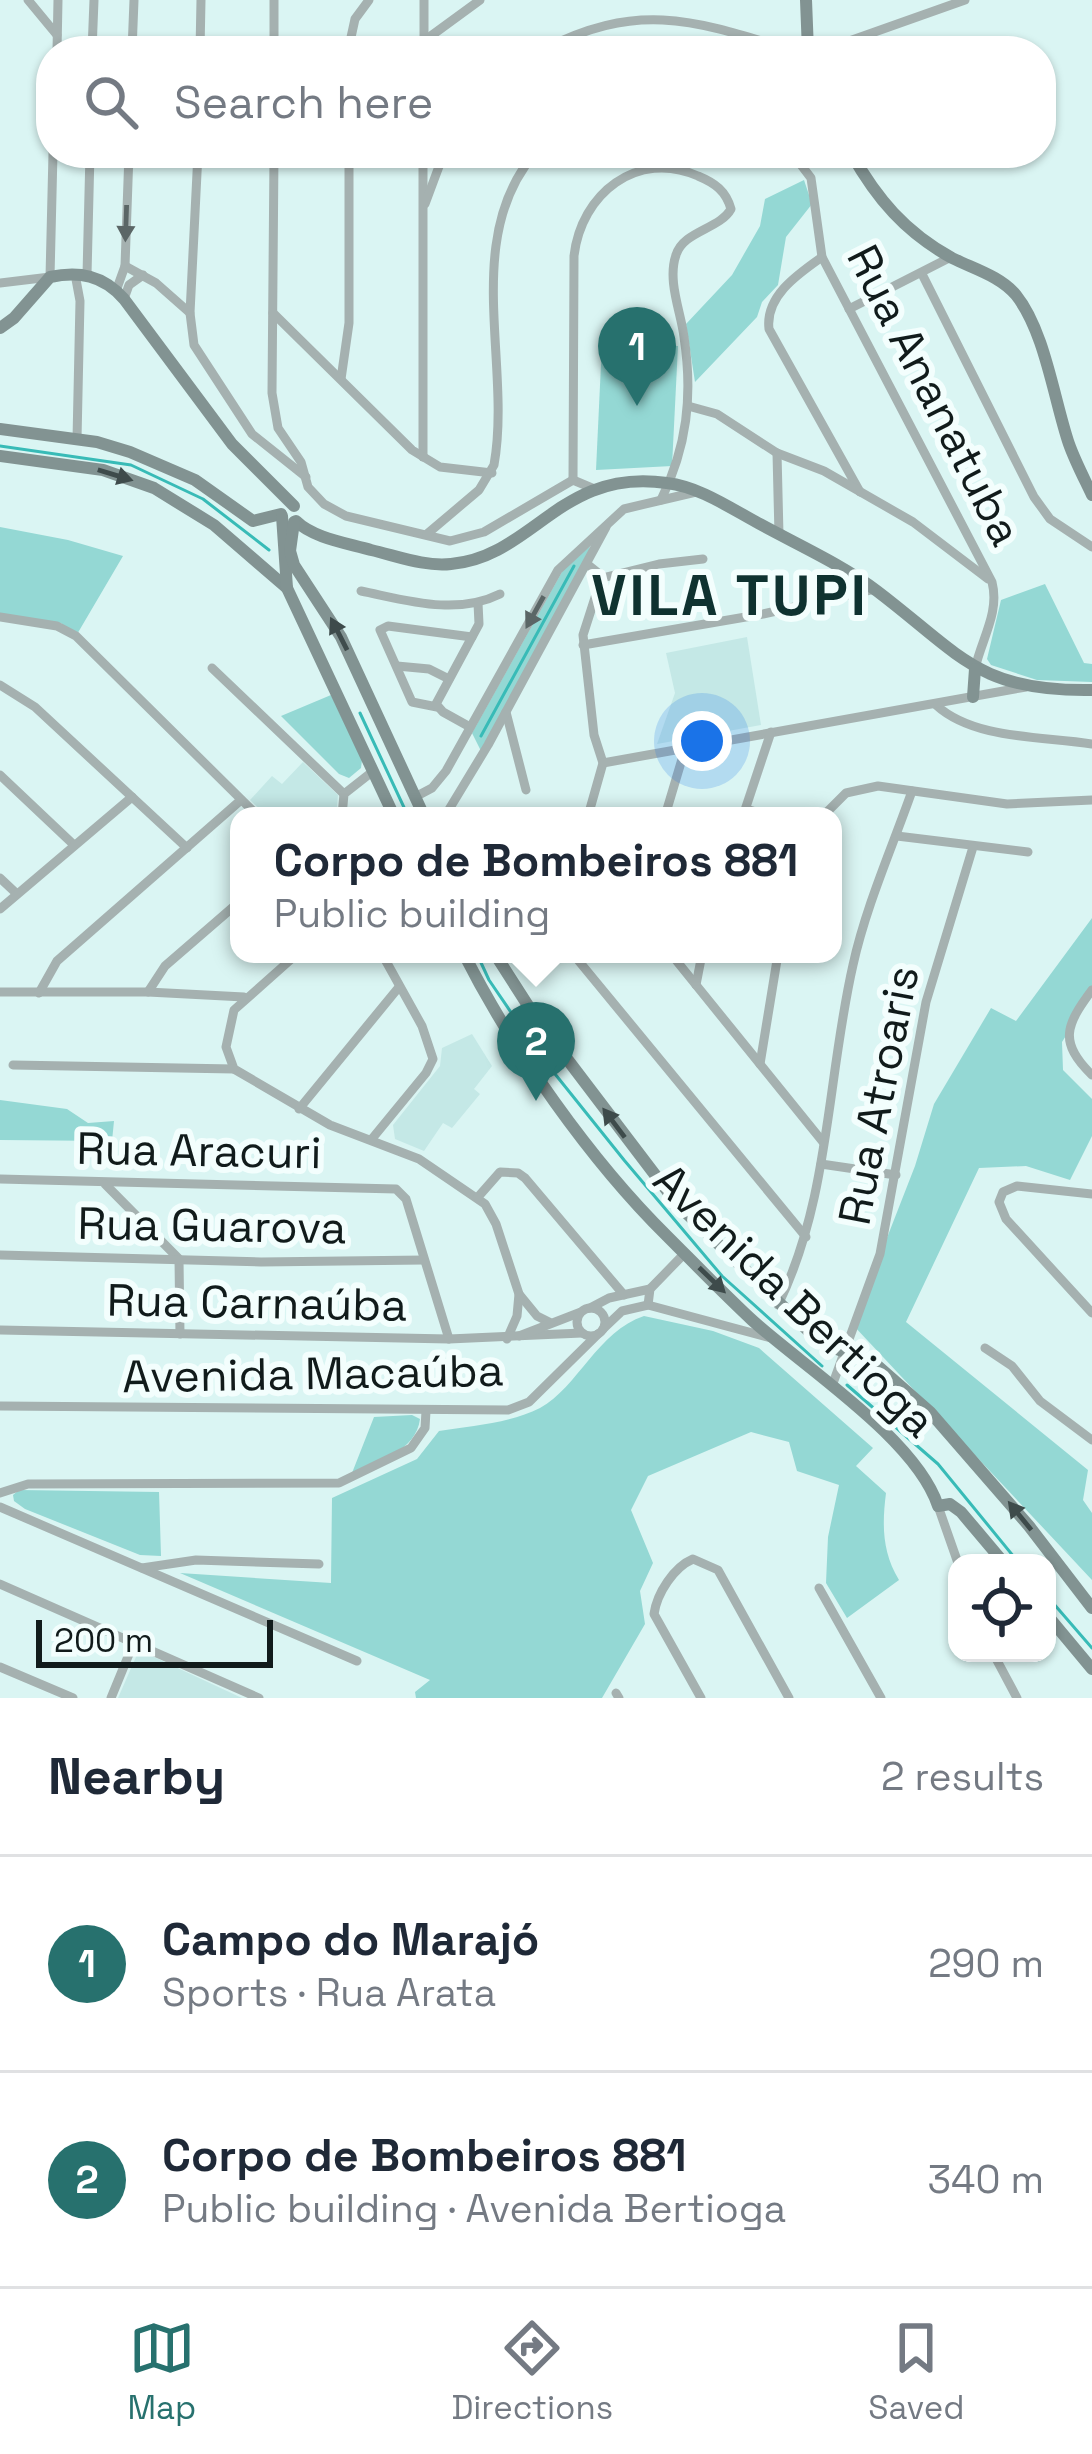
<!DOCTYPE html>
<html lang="en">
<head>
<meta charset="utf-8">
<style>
	body { margin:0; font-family:"Space Grotesk",sans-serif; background:#f6f6f7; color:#1f2937 }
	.controls { position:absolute; right:36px; bottom:36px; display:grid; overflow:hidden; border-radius:24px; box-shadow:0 3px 9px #0004 }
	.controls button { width:108px; height:108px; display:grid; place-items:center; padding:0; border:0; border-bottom:3px solid #e0e1e3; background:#fff; color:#1f2937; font:60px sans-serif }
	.scale { position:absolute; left:36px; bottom:30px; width:237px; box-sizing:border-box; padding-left:12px; border:6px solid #111b1b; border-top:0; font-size:33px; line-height:42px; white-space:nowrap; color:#111b1b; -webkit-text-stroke:9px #f3fefd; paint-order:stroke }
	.you { position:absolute; left:702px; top:741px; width:42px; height:42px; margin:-30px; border:9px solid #fff; border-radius:50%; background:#1a73e8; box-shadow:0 0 0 18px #1a73e833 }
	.badge { display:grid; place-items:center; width:78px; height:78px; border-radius:50%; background:#27716e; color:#fff; font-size:39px; font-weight:700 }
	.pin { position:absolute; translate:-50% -99px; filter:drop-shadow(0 3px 6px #0008) }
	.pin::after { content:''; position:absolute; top:63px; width:42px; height:36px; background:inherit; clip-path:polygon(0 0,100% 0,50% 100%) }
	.popup { position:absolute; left:230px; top:807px; width:612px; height:156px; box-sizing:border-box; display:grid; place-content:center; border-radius:24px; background:#fff; filter:drop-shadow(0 3px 9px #0005); font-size:39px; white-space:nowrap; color:#747a83 }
	.popup b { font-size:45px; color:#1f2937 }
	.popup::after { content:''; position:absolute; left:50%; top:100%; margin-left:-24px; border:24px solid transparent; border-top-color:#fff }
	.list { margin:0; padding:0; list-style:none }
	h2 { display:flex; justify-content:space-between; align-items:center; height:156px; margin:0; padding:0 48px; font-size:51px }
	h2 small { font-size:39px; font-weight:400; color:#747a83 }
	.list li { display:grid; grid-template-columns:78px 1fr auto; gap:36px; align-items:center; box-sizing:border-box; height:216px; padding:0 48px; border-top:3px solid #e0e1e3 }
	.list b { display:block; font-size:45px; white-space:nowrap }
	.list p { margin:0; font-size:39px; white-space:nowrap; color:#747a83 }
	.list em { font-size:39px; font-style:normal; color:#747a83 }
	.icon { flex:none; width:66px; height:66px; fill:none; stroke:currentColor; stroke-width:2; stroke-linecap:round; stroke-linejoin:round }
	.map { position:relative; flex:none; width:1092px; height:1698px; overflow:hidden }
	.search { position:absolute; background:#fff; box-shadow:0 3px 9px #0004; left:36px; right:36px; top:36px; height:132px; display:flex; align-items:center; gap:30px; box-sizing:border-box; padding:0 42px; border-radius:48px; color:#747a83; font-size:45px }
	.sheet { height:588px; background:#fff }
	nav { display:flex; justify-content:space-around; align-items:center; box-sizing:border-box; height:168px; border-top:3px solid #e0e1e3; background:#fff; font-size:33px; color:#747a83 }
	nav a { display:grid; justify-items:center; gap:6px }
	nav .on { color:#27716e }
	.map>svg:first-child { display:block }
	.built { fill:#c4e8e6 }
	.green { fill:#94d8d4 }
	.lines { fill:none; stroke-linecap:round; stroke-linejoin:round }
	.stream { stroke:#38bbb7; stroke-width:3 }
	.street { stroke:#a5b1b0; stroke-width:9 }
	.secondary { stroke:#829392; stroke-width:12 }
	.oneway { fill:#5b6666 }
	.oneway2 { fill:#3e4b4b }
	.labels { text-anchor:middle; stroke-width:12; stroke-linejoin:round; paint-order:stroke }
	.street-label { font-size:45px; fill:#111b1b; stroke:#f3fefd }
	.district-label { font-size:57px; font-weight:bold; letter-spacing:3px; fill:#0f3230; stroke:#f3fefd }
</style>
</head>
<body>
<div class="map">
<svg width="1092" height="1698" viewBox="0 0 1092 1698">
	<rect width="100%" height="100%" fill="#daf5f3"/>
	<g class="built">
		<polygon points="747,637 761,725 657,744 675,693 666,653"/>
		<polygon points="303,762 338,795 336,816 267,816 250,800 272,776 282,784"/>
		<polygon points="472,1034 492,1066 474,1089 480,1094 452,1128 443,1123 424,1151 395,1139 393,1125 440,1066 442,1048"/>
		<polygon points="139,1650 242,1698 118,1698"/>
	</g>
	<g class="green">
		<polygon points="804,180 812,204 786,237 778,285 762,302 757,317 695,382 686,324 732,275 760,226 765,199"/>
		<polygon points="602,343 678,346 672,466 596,470"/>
		<polygon points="0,527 68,540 123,556 76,636 61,623 0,617"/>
		<polygon points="590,546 589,552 481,751 472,733 563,570"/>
		<polygon points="1045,584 1084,663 1092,664 1092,682 1037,680 991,665 987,659 1001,600"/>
		<polygon points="331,695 362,760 361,768 349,778 339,774 281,716"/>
		<polygon points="1092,918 1092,995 1062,1042 1063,1070 1092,1099 1092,1136 1070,1180 1026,1166 979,1168 906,1322 1088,1470 1083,1500 1092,1513 1092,1580 853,1325 915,1166 934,1104 991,1008 1016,1021"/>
		<polygon points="0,1100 67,1109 88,1123 114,1121 112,1141 0,1140"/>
		<path d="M644,1316l69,15 46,17 114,100 -17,18 30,27c-4,32 -4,59 13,87l-52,38 -21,-35 2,-46 11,-52 -42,-14 -8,-29 -38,-10 -103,44 -17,34 22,53 -13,28 5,33 -43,74h-186l-1,-6 15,-12 -250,-107 151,10 1,-85 85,-39 22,-28c32,-5 71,-8 101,-23 38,-21 58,-77 104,-92z"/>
		<path d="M412,1415l8,4c-4,32 -41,42 -68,54l22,-56z"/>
		<polygon points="19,1490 159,1492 161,1556 140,1555 25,1509 14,1501 13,1495"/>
	</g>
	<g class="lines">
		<g class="stream">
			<polyline points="0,446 131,465 203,499 269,550"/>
			<polyline points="360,713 408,816"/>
			<polyline points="481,736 574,566"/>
			<polyline points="477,954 489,980 543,1059 624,1160 722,1276 822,1366"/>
			<polyline points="847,1385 938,1464 1019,1563"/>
			<polyline points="1047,1596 1092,1648"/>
		</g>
		<g class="street">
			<polyline points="28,0 57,35"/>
			<polyline points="274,0 274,51"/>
			<polyline points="424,0 424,51"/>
			<polyline points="424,41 480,0"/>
			<polyline points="57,51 58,0"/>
			<polyline points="92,51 94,0"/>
			<polyline points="132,51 134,0"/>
			<polyline points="200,51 201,0"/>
			<polyline points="348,51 355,19 369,0"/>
			<path d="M540,51c99,-51 154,-31 254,0"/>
			<polyline points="821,51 965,0"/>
			<polyline points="198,153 190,313 194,345 252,434 306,477"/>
			<polyline points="274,153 272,393 278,428 301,462 308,487 324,504 346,516 450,541 484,532 573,480 592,488"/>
			<polyline points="423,153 423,457"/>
			<path d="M792,153l19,25 11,79 170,325c8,31 -11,58 -17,87"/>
			<polyline points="425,204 444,153"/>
			<path d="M822,257c-24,17 -57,39 -53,72l91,163"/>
			<polyline points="125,266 156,283 190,313"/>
			<polyline points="75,274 80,301 77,439"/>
			<polyline points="922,274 1034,497 1050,519 1092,547"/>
			<polyline points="87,275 90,153"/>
			<polyline points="0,283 50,277 53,153"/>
			<polyline points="116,291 125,266 129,153"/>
			<polyline points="124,299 129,285 143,275"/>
			<polyline points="849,309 951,257"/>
			<polyline points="273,313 412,450 440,467 492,473"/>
			<polyline points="341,379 349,323 349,153"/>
			<polyline points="688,406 717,414 777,453 824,471 913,522 988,579"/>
			<polyline points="777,453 779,535"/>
			<path d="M573,480l1,-224c7,-62 63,-107 124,-80 17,7 28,15 33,33 -11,20 -48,22 -55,46 -9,26 5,57 8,82 9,59 3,110 -23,163"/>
			<path d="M427,534l52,-44 15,-25c18,-101 -33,-226 41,-312"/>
			<polyline points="587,564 602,576 583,635 594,735 603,763 588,816"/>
			<polyline points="602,578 659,564 703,559"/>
			<path d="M361,591c45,9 95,25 139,3"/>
			<polyline points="0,617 57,626 76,636 258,816"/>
			<polyline points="583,645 763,614 875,589"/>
			<polyline points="397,666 429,669 449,679"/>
			<polyline points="212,668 344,794"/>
			<polyline points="0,685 35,707 187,848"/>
			<path d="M936,705c38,35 107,31 156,39"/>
			<polyline points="437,707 412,702 380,630 388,626 472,637"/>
			<polyline points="506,712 526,790"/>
			<polyline points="470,727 443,712 436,704 479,624 478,603"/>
			<polyline points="603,763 1026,687"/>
			<polyline points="0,775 74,845"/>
			<polyline points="415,797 432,788 446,771 558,570 624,509 696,492"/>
			<polyline points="746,809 769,816"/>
			<polyline points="342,816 344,794 372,772"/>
			<polyline points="445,816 488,745 606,527"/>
			<polyline points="665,816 685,749"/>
			<polyline points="743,816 771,732"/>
			<polyline points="823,816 846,793 878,786 1007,804 1092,800"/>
			<polyline points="897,836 1028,852"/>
			<polyline points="0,878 17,894"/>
			<polyline points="0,909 132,797"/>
			<polyline points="297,954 234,1010 226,1047 234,1069 330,1125 419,1159 485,1204 496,1224 519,1294 517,1316 507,1339"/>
			<polyline points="573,954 806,1237"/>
			<polyline points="671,954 823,1142"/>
			<polyline points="696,985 702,954"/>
			<path d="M1092,990c-26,35 -34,52 0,85"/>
			<polyline points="0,992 148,992 244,997"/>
			<polyline points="148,992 165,966 239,902"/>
			<polyline points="39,993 57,961 241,800"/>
			<polyline points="760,1064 778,954"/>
			<polyline points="13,1065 234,1069"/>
			<polyline points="299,1109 399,987"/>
			<polyline points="371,1140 426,1073 433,1059 422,1026 382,954"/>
			<polyline points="821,1164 896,1175"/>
			<polyline points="0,1179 396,1189 406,1199 449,1339"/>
			<polyline points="105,1184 179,1259 180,1334"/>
			<polyline points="1092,1194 1017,1186 1003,1192 999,1202 1006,1219 1092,1313"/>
			<polyline points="478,1197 500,1172 518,1173 525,1178 624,1295"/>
			<polyline points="0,1255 261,1262 424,1260"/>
			<polyline points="519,1294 537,1316 549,1322"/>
			<polyline points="648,1305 650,1289 685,1253"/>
			<path d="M778,1305c52,-106 49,-227 75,-340 13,-59 39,-117 59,-174"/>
			<polyline points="590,1308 609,1298 650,1289"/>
			<circle cx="591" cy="1322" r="14"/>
			<polyline points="603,1329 622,1311 648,1305 771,1338"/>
			<polyline points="0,1330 449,1339 582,1333"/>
			<polyline points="519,1336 581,1312"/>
			<polyline points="985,1348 1012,1366 1040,1401 1092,1440"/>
			<polyline points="832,1386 880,1254 926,1002 973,847"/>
			<polyline points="0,1406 508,1410 529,1402 598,1334"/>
			<polyline points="0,1493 28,1484 339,1483 411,1448 425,1428 426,1411"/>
			<polyline points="938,1506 958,1563"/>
			<polyline points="0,1507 357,1661"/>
			<polyline points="142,1568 196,1560 319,1564"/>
			<polyline points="0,1584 259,1698"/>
			<polyline points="819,1588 881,1698"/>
			<polyline points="993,1653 1017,1698"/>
			<polyline points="0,1667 73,1698"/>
			<polyline points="616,1693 619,1698"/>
			<polyline points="111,1698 134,1642"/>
			<path d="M701,1698l-47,-84c3,-21 20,-47 39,-55l25,11 71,128"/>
		</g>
		<g class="secondary">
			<polyline points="806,0 808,51"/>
			<path d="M851,153c26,46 54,79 101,105 22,11 48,18 64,37 29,36 38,105 53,149 6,17 15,34 23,51"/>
			<path d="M0,328l14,-10 36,-41c29,-6 53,-2 74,22l108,145 62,62"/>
			<polyline points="0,429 97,442 130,452 195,480 253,521 281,514"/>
			<polyline points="0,456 103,470 154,488 214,525 287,588 394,816"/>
			<polyline points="282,516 287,588"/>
			<path d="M296,521c17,17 51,22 75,29 26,6 54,17 80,14 82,-7 110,-97 216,-81 33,4 63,25 91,40 40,22 83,41 119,68 83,63 101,101 215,99"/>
			<polyline points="294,522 290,551 294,565 341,637 424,816"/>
			<polyline points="973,697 975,669"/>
			<path d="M464,954c48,95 127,207 203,282 28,28 56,57 85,84 53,48 164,119 186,186l12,-2 11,8 43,51"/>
			<polyline points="495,954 536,1018 678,1205 822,1344 872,1361 930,1412 1029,1526 1092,1608"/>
			<polyline points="1047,1615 1092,1669"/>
		</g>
	</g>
	<defs><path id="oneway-solid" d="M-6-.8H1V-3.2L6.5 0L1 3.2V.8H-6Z" transform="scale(3)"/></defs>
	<g class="oneway">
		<use href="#oneway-solid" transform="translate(126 223) rotate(92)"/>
		<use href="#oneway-solid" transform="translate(535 612) rotate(119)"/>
	</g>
	<g class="oneway2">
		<use href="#oneway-solid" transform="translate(115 475) rotate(17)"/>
		<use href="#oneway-solid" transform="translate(339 634) rotate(-117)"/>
		<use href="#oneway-solid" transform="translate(614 1123) rotate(-127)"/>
		<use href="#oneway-solid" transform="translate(712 1280) rotate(44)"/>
		<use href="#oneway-solid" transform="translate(1020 1516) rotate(-129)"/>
	</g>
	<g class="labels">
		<g class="street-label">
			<text transform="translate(935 395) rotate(63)" y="16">Rua Ananatuba</text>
			<text transform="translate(878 1095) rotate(-79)" y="16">Rua Atroaris</text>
			<text transform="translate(199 1150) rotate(1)" y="16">Rua Aracuri</text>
			<text transform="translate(212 1225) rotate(1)" y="16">Rua Guarova</text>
			<text transform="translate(795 1300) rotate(44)" y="16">Avenida Bertioga</text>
			<text transform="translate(257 1302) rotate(1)" y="16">Rua Carnaúba</text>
			<text transform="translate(313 1373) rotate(-1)" y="16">Avenida Macaúba</text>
		</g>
		<g class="district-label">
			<text x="730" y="615">VILA TUPI</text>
		</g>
	</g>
</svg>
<div class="controls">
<button><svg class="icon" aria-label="locate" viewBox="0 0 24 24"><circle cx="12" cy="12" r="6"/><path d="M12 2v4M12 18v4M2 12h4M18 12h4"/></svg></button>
</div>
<div class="scale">200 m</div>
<div class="you"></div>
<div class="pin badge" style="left:637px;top:406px">1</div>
<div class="pin badge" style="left:536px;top:1101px">2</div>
<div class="popup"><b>Corpo de Bombeiros 881</b>Public building</div>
<div class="search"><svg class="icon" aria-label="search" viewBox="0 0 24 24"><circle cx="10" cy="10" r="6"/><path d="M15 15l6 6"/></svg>Search here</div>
</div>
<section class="sheet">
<h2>Nearby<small>2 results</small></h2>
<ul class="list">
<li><span class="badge">1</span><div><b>Campo do Marajó</b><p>Sports · Rua Arata</p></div><em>290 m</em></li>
<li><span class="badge">2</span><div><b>Corpo de Bombeiros 881</b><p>Public building · Avenida Bertioga</p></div><em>340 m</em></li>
</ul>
</section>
<nav>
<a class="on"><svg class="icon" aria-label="map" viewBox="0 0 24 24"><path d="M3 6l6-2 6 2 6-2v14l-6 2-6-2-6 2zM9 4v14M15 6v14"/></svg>Map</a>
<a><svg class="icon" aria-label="directions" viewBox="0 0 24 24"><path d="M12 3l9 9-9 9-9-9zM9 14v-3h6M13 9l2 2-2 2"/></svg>Directions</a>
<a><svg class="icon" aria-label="saved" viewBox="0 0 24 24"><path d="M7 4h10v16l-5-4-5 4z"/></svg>Saved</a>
</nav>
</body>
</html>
